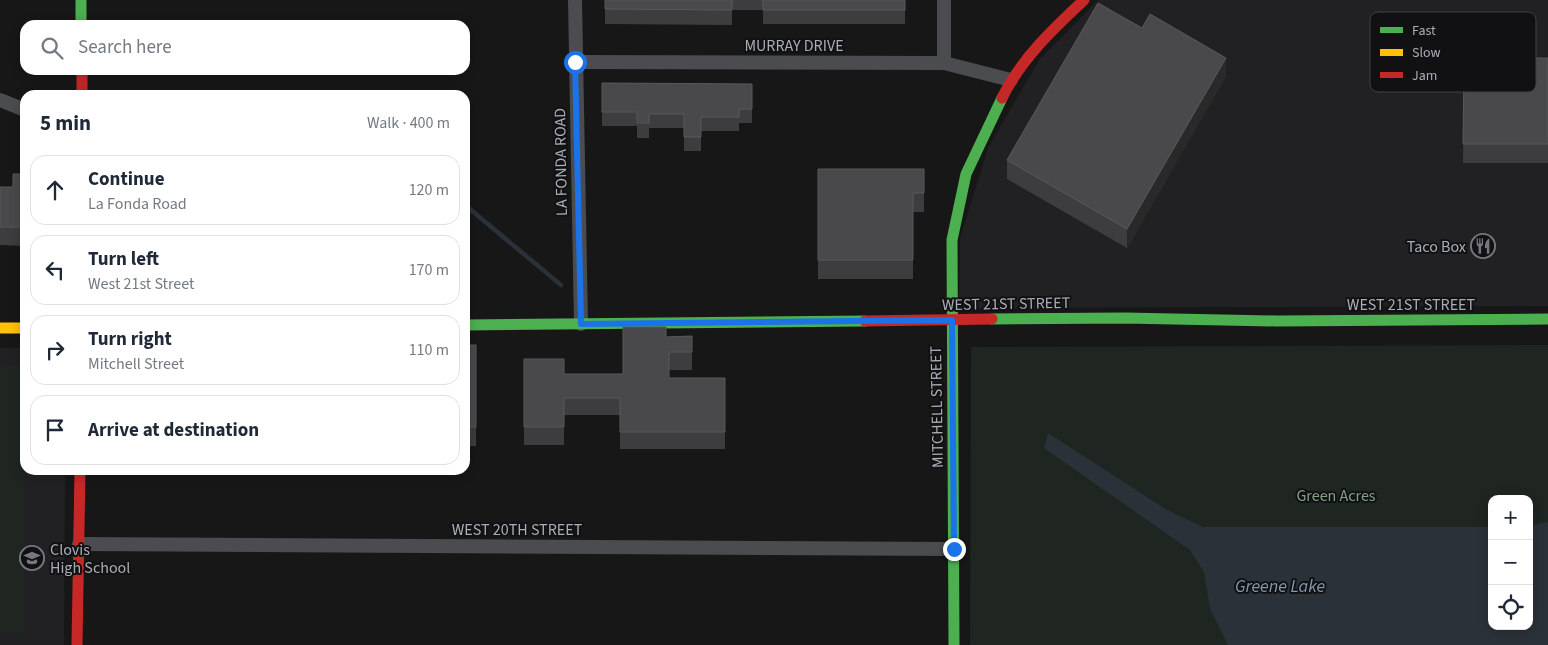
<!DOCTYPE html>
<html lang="en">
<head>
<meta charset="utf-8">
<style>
	body { margin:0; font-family:"Source Sans 3",sans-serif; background:#f2f2f3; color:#1f2937 }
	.controls { position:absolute; right:15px; bottom:15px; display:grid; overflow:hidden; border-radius:10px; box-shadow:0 2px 12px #0003 }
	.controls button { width:45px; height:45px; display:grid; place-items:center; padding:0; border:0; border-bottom:1px solid #e0e1e3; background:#fff; color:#1f2937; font:25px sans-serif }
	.stop { position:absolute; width:15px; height:15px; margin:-11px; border:4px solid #1a73e8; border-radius:50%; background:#fff }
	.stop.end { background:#1a73e8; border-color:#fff; box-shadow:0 1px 5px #0008 }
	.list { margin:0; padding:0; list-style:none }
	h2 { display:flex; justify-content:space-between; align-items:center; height:65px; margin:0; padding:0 20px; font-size:21px }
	h2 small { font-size:16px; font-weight:400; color:#747a83 }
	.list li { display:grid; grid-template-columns:32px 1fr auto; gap:15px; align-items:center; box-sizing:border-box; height:70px; margin:0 10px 10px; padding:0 10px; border:1px solid #e0e1e3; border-radius:15px }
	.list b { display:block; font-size:19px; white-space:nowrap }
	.list p { margin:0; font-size:16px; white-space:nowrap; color:#747a83 }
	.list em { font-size:16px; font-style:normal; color:#747a83 }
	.icon { flex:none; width:28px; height:28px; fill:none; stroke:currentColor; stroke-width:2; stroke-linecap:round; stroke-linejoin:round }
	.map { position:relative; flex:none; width:1548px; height:645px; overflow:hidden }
	.search { position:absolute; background:#fff; box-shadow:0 2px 12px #0003; left:20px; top:20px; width:450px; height:55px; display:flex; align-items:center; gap:12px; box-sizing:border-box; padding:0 18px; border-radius:15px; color:#747a83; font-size:19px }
	.panel { position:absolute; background:#fff; box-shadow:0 2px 12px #0003; left:20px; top:90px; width:450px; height:385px; border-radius:15px }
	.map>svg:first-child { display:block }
	.built { fill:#212123 }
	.green { fill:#1f2520; fill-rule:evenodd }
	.water { fill:#2b3138 }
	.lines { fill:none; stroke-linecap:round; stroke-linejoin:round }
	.stream { stroke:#2b3138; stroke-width:4.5 }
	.street { stroke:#4b4c4f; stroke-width:14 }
	.fast { stroke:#4caf50; stroke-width:11 }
	.slow { stroke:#ffc107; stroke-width:11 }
	.jam { stroke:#c62828; stroke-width:11 }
	.wall { fill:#3d3d3f }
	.shaded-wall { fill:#29292a }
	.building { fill:#49494c; stroke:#58595d }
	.route { stroke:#1a73e8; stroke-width:6 }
	.labels { text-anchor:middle; stroke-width:4; stroke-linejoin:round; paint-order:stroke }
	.street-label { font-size:16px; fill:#a9adb7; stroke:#111113 }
	.poi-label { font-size:16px; fill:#a9adb7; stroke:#111113; text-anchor:end }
	.park-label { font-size:16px; fill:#81a084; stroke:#111113 }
	.water-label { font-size:18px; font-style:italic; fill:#8299af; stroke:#111113 }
	.key { fill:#111113; stroke:#3f4044; stroke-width:1 }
	.key-label { font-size:14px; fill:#a9adb7 }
</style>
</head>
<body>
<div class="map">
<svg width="1548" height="645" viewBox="0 0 1548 645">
	<rect width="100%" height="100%" fill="#171717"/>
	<g class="built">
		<polygon points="1098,0 1548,0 1548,306 959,308 960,238 988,148 1039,60"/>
		<polygon points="0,348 25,348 25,470 65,470 64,645 0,645"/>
	</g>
	<g class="green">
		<path d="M1548,345v300h-578l1,-298zM1492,499h37v127h-37z"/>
		<polygon points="0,366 25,366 24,633 0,632"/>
	</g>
	<polygon class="water" points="1048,433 1167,510 1203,527 1492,527 1492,626 1529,626 1529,526 1548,522 1548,645 1228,645 1210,609 1204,572 1190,550 1044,448"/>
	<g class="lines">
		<polyline class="stream" points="465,205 561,285"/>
		<g class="street">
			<polyline points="575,0 581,324"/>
			<polyline points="944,0 944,63"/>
			<polyline points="575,62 944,63 1011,80"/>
			<polyline points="0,100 25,110"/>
			<polyline points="79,544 954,549"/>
		</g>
		<g class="fast">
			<polyline points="81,0 81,25"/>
			<polyline points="992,319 1125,318 1277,321 1548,319"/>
			<polyline points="465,325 865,321"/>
			<polyline points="954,645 952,240 966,174 1002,98"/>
		</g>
		<polyline class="slow" points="0,328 25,328"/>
		<g class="jam">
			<polyline points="82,70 82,95"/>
			<path d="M1002,98c19,-39 51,-69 82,-98"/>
			<polyline points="865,321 992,319"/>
			<polyline points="77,645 80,470"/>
		</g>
	</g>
	<g class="wall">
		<polygon points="605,0 905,0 905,24 763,24 763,10 732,10 732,25 605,24"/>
		<polygon points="1548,58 1548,163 1463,163 1464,66 1471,66"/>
		<polygon points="1226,76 1127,248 1007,179 1007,160"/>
		<polygon points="602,83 752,84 752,123 739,123 739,131 701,131 701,151 684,151 684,128 649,128 649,138 637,138 637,126 602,126"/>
		<polygon points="818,169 924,169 924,212 913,212 913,279 818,279"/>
		<polygon points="25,174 25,246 0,245 0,187 13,187"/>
		<polygon points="692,336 692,370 669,370 669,378 725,378 725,449 620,449 620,415 564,415 564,445 524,445 524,359 564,374 623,374 666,337"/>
		<rect x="465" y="345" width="11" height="101"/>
	</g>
	<g class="shaded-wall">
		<polygon points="1226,58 1226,76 1127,248 1127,229"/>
		<polygon points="468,249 468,268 465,272 465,253"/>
	</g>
	<g class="building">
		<polygon points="605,0 732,0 732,10 605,9"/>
		<rect x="763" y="0" width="142" height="10"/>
		<polygon points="1098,3 1142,28 1150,14 1226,58 1127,229 1007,160"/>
		<polygon points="1471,58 1548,58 1548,144 1463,144 1464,66 1471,66"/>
		<polygon points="602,83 752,84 752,109 739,109 739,117 701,117 701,137 684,137 684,114 649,114 649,123 637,123 637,112 602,112"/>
		<polygon points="818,169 924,169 924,193 913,193 913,260 818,260"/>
		<polygon points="13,174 25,174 25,227 0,227 0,187 13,187"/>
		<polygon points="465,247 468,249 465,253"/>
		<polygon points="623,327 666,327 666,337 692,336 692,352 669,352 669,378 725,378 725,432 620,432 620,398 564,398 564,427 524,427 524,359 564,359 564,374 623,374"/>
		<rect x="465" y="345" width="11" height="82"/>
	</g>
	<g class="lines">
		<polyline class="route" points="575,62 581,324 952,320 954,549"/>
	</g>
	<defs>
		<symbol id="restaurant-ring" viewBox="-11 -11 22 22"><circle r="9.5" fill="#111113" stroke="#76787f" stroke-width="1.5"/><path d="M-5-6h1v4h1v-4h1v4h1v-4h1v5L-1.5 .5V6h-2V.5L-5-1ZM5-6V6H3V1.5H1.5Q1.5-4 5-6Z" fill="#76787f"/></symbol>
		<symbol id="school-ring" viewBox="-11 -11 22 22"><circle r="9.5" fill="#111113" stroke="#76787f" stroke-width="1.5"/><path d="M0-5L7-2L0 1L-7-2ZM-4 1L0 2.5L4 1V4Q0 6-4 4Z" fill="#76787f"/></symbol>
	</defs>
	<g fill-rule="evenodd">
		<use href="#restaurant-ring" x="1469" y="232" width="28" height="28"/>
		<use href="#school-ring" x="18" y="544" width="28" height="28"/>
	</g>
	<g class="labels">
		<g class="street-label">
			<text x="794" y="51">MURRAY DRIVE</text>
			<text transform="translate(560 162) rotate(-91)" y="6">LA FONDA ROAD</text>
			<text transform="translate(1006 303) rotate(-1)" y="6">WEST 21ST STREET</text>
			<text x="1411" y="310">WEST 21ST STREET</text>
			<text transform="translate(936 407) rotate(-91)" y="6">MITCHELL STREET</text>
			<text x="517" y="535">WEST 20TH STREET</text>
		</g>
		<g class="poi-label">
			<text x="1466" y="252">Taco Box</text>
			<text x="50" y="555" text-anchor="start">Clovis<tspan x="50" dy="18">High School</tspan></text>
		</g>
		<g class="park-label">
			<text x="1336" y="501">Green Acres</text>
		</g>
		<g class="water-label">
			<text x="1280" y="592">Greene Lake</text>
		</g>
	</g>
	<rect x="1370" y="12" width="166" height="80" rx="8" class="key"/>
	<rect x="1380" y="27" width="23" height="6" fill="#4caf50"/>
	<rect x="1380" y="49" width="23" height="7" fill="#ffc107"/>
	<rect x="1380" y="72" width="23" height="6" fill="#c62828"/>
	<g class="key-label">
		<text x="1412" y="35">Fast</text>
		<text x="1412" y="57">Slow</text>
		<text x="1412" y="80">Jam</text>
	</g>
</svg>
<div class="controls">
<button>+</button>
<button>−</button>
<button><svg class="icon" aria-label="locate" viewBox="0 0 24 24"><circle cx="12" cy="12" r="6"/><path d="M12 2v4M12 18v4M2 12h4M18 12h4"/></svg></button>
</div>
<div class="stop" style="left:575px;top:62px"></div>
<div class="stop end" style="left:954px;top:549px"></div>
<div class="search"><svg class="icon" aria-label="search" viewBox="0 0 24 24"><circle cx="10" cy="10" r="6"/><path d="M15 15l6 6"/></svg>Search here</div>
<section class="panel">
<h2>5 min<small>Walk · 400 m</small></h2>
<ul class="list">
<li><svg class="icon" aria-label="ahead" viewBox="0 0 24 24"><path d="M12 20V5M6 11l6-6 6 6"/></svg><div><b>Continue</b><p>La Fonda Road</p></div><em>120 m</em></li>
<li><svg class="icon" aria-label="left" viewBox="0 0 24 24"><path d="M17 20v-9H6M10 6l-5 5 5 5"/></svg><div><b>Turn left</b><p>West 21st Street</p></div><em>170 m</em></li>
<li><svg class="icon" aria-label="right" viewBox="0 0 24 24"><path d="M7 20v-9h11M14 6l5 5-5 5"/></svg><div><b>Turn right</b><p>Mitchell Street</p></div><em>110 m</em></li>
<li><svg class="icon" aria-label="arrive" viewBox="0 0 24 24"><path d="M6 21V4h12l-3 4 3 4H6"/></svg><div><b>Arrive at destination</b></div></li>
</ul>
</section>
</div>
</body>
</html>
